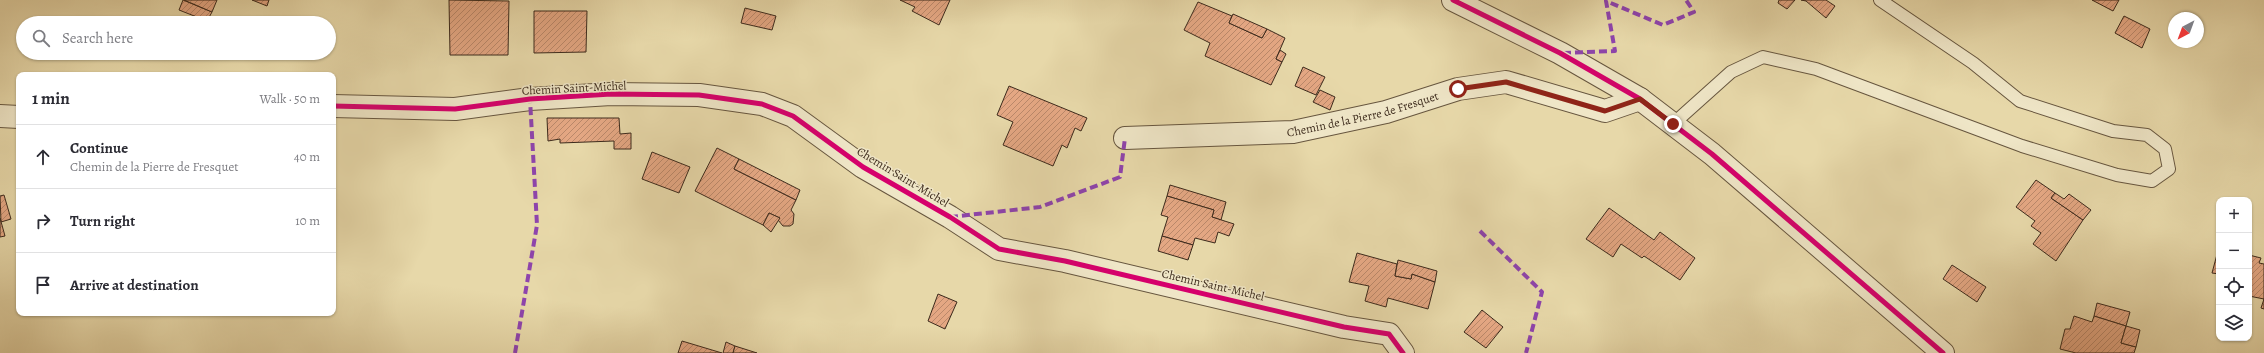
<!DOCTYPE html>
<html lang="en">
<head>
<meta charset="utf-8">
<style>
	body { margin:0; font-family:Alegreya,serif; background:#f2f2f3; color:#2b2b33 }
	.controls { position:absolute; right:12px; bottom:12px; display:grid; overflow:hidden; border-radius:8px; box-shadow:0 1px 3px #0004 }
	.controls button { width:36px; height:36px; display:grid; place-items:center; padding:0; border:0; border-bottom:1px solid #e1e1e2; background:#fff; color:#2b2b33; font:20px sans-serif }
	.compass { position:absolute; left:2168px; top:12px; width:36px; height:36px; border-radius:50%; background:#fff; box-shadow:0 1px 3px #0004; rotate:221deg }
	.stop { position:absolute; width:12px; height:12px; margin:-9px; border:3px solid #8f2418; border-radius:50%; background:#fff }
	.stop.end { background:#8f2418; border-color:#fff; box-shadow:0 1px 4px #0008 }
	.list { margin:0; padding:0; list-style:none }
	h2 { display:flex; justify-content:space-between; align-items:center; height:52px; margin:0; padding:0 16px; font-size:17px }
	h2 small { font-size:13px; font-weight:400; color:#7c7c81 }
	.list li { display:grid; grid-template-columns:26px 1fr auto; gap:12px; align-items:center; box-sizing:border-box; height:64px; padding:0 16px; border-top:1px solid #e1e1e2 }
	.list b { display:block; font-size:15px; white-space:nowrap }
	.list p { margin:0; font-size:13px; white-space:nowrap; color:#7c7c81 }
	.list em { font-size:13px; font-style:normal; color:#7c7c81 }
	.icon { flex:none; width:22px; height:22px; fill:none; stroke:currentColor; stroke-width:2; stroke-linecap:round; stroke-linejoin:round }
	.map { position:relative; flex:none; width:2264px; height:353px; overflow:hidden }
	.search { position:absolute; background:#fff; box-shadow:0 1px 3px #0004; left:16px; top:16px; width:320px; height:44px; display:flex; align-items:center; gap:10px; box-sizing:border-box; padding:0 14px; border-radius:22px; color:#7c7c81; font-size:15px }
	.panel { position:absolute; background:#fff; box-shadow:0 1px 3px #0004; left:16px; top:72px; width:320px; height:244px; border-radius:8px }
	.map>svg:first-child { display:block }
	.building { fill:url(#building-hatch); stroke:#3c2a1c }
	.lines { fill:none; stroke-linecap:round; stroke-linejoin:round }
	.service-casing { stroke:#67563f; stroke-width:14 }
	.minor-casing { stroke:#67563f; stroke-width:24 }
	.service { stroke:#efe6c7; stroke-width:12 }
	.minor { stroke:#efe6c7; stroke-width:22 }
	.quiet { stroke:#8e44ad; stroke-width:4; stroke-dasharray:8 4; stroke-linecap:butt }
	.cycleway-casing { stroke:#efe6c7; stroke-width:8 }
	.cycleway { stroke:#d6006c; stroke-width:5 }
	.route { stroke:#8f2418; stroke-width:5 }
	.labels { text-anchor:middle; stroke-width:3; stroke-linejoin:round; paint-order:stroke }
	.street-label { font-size:12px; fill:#3c2a1c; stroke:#efe6c7 }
</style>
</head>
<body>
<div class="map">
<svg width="2264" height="353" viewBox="0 0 2264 353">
	<defs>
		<pattern id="building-hatch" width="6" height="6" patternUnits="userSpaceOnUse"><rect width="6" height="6" fill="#e4a783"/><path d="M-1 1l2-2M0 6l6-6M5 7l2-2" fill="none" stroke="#ba886a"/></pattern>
	</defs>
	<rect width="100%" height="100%" fill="#e7d8a9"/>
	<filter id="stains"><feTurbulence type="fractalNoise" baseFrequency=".005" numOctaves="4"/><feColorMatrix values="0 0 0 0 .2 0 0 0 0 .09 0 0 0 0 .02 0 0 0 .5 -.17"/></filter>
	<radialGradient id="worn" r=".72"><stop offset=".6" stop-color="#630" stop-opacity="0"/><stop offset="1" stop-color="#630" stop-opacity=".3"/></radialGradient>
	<g class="building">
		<polygon points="183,0 212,12 207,21 179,10"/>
		<polygon points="184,0 217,0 212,12"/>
		<polygon points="252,0 269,0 267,6"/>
		<polygon points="449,0 509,1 508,55 450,55"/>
		<polygon points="900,0 950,0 939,25 912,11 915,7"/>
		<polygon points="1779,0 1795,0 1787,9 1778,3"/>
		<polygon points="1801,0 1826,0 1835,6 1826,18 1806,1"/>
		<polygon points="2092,0 2119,0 2113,11"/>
		<polygon points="1198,2 1232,16 1229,23 1262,38 1267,29 1285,38 1276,59 1282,62 1271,85 1205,56 1210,43 1184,30"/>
		<polygon points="745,8 776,16 772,30 741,23"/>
		<polygon points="534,11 587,11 586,52 534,53"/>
		<polygon points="1233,14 1267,29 1262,38 1229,23"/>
		<polygon points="2124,16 2150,29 2142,48 2115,33"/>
		<polygon points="1280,50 1286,54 1282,62 1276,59"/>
		<polygon points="1303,67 1325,77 1316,95 1295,86"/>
		<polygon points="1009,86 1087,118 1081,131 1075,128 1067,148 1062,145 1053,166 1003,145 1013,122 997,115"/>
		<polygon points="1320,90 1335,97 1330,110 1313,102"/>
		<polygon points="547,118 619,118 620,134 631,133 631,149 614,149 614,141 560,143 560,139 548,141"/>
		<polygon points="717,148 739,159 734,169 796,200 791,210 794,214 793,224 790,226 783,226 778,220 780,218 769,213 763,225 695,191"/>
		<polygon points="652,152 690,167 679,193 642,179"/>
		<polygon points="739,159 800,190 796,200 734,169"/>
		<polygon points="2036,180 2055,193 2051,198 2083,220 2056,261 2033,244 2041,233 2031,226 2035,221 2016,207"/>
		<polygon points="1170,185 1226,202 1221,220 1212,217 1214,210 1167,196"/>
		<polygon points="2055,193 2064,199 2069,194 2091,210 2083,220 2051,198"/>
		<polygon points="4,195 11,219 1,222 0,196"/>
		<polygon points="1167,196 1214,210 1212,217 1234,224 1229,236 1218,232 1215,243 1195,238 1193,245 1162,236 1168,217 1161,215"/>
		<polygon points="1609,208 1654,240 1660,232 1695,258 1680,280 1644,256 1642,258 1621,244 1613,257 1586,239"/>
		<polygon points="769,213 780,218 771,232 763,225"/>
		<polygon points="0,218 5,236 0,237"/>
		<polygon points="1162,236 1193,245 1188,260 1158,251"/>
		<polygon points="2219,247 2219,274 2212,273"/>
		<polygon points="1357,253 1397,264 1395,276 1411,279 1412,274 1435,282 1428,309 1388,298 1386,307 1365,301 1369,286 1349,282"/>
		<polygon points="2249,255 2261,258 2259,263 2264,264 2264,309 2261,308 2264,299 2249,296"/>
		<polygon points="1398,260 1437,271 1435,282 1412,274 1411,279 1395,276"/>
		<polygon points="1952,265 1986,287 1977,302 1943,279"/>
		<polygon points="938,294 957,302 945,329 928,321"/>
		<polygon points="2097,303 2130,312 2126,326 2094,316"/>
		<polygon points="1482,310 1503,327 1486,348 1464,332"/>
		<polygon points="2074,316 2092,322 2094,316 2126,326 2121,343 2136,347 2134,353 2076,353 2060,349 2065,329 2070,329"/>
		<polygon points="2126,326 2140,330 2136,347 2121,343"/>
		<polygon points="682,341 722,353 678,353"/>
		<polygon points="726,342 735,346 733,353 723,353"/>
		<polygon points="735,346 757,353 733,353"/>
	</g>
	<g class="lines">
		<defs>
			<polyline id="service" points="1673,124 1731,72 1763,57 1816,69 2022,146 2117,175 2152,181 2169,169 2165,149 2147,135 2113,131 2020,101 1973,63 1880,0"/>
			<g id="minor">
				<polyline points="1453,0 1560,53 1640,99 1712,154 1943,353"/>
				<polyline points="333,106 455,109 530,99 611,94 699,95 762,104 793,116 863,167 950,217 999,249 1065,261 1344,327 1389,334 1403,353"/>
				<polyline points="0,116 19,117"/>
				<path id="s1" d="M1125,138l168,-6 93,-20 72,-23 48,-7 99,29 35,-12"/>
			</g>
		</defs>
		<use href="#service" class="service-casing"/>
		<use href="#minor" class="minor-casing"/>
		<use href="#service" class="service"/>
		<use href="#minor" class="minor"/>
		<g class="quiet">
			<polyline points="1563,53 1615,51 1606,1 1663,25 1694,12 1686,0"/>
			<polyline points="950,217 1040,207 1120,177 1125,138"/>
			<polyline points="1480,231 1542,292 1526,353"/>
			<polyline points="515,353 537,225 530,99"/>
		</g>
		<defs>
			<g id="cycleway">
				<polyline points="1453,0 1560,53 1640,99 1712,154 1943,353"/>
				<polyline points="333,106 455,109 530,99 611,94 699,95 762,104 793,116 863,167 950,217 999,249 1065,261 1344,327 1389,334 1403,353"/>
			</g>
		</defs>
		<use href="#cycleway" class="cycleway-casing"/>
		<use href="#cycleway" class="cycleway"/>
	</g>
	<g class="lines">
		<polyline class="route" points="1458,89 1506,82 1605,111 1640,99 1673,124"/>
	</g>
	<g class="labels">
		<g class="street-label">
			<text transform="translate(574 88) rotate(-3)" y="4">Chemin Saint-Michel</text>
			<text dy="4" stroke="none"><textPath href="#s1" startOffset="240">Chemin de la Pierre de Fresquet</textPath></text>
			<text transform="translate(903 177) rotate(31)" y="4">Chemin Saint-Michel</text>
			<text transform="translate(1213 285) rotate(13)" y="4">Chemin Saint-Michel</text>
		</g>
	</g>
	<rect width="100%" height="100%" filter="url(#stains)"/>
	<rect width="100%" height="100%" fill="url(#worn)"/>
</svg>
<div class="controls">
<button>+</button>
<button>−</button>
<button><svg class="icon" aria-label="locate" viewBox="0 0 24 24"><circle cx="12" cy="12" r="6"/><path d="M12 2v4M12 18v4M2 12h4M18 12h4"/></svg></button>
<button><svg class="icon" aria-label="layers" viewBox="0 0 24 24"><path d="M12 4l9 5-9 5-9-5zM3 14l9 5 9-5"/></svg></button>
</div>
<svg class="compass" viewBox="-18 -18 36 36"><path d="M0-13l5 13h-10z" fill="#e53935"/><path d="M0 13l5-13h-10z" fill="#7c7c81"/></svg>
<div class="stop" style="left:1458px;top:89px"></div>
<div class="stop end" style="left:1673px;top:124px"></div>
<div class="search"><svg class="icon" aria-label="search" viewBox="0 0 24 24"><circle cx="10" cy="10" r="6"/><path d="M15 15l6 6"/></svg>Search here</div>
<section class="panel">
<h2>1 min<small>Walk · 50 m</small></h2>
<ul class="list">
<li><svg class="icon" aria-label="ahead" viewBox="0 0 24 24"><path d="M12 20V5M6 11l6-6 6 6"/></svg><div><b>Continue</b><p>Chemin de la Pierre de Fresquet</p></div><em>40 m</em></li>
<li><svg class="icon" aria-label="right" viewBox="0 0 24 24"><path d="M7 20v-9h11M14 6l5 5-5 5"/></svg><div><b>Turn right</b></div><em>10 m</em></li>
<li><svg class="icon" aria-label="arrive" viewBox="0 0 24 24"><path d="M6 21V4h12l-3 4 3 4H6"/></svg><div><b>Arrive at destination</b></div></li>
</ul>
</section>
</div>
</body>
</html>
